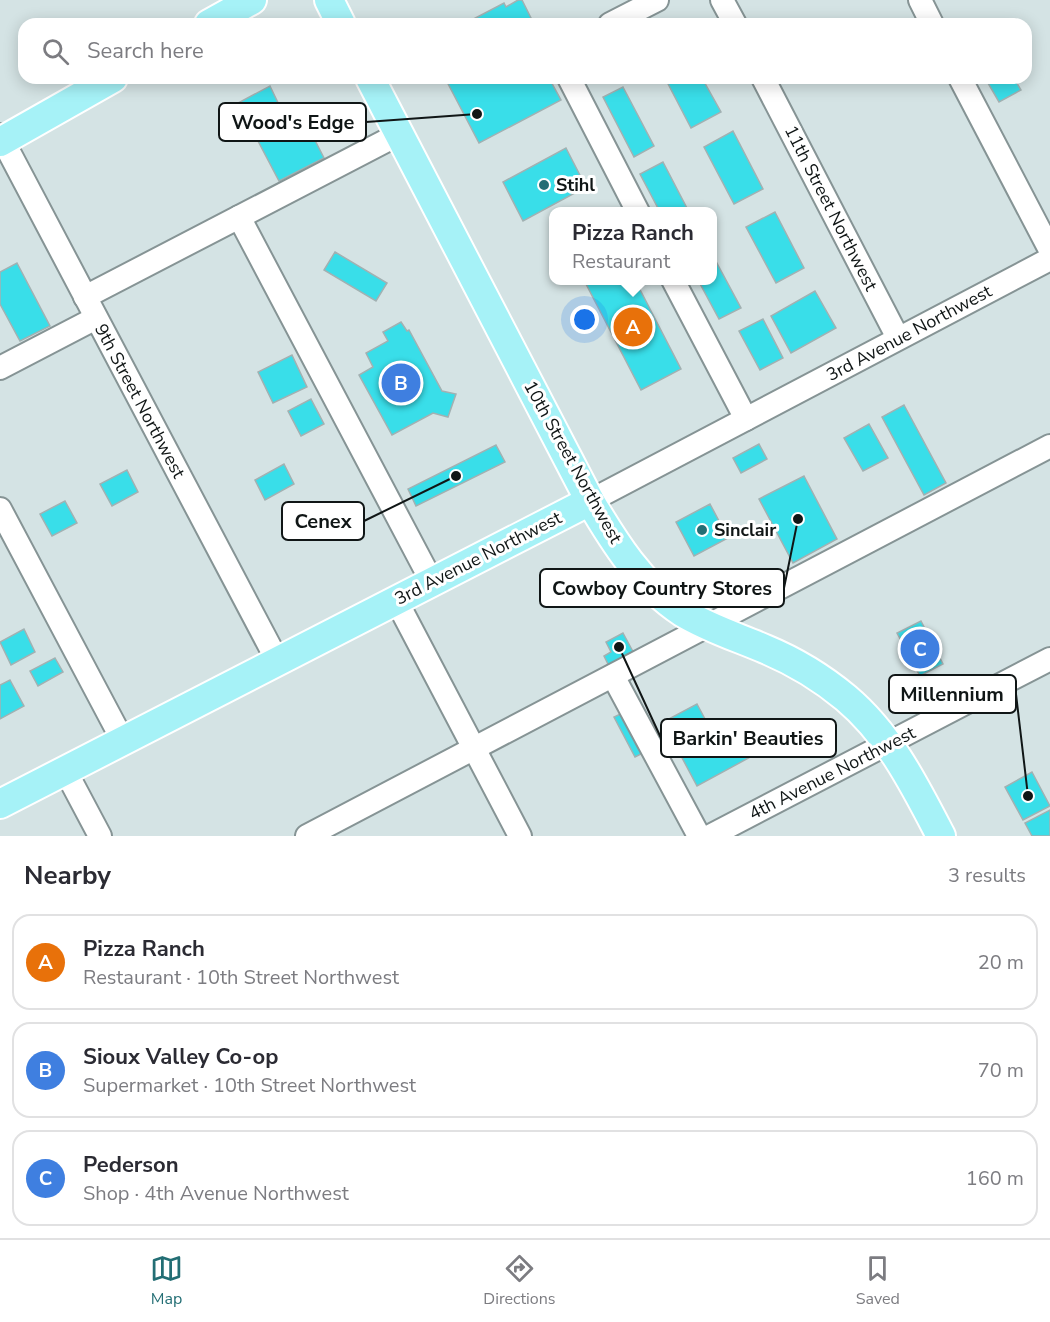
<!DOCTYPE html>
<html lang="en">
<head>
<meta charset="utf-8">
<style>
	body { margin:0; font-family:"Nunito Sans",sans-serif; background:#f7f7f7; color:#2b2b33 }
	.you { position:absolute; left:585px; top:320px; width:21px; height:21px; margin:-15px; border:4px solid #fff; border-radius:50%; background:#1a73e8; box-shadow:0 0 0 9px #1a73e833 }
	.badge { display:grid; place-items:center; width:39px; height:39px; border-radius:50%; background:#236e74; color:#fff; font-size:20px; font-weight:700 }
	.pin { position:absolute; translate:-50% -50%; border:3px solid #fff; box-shadow:0 2px 6px #0006 }
	.popup { position:absolute; left:549px; top:207px; width:168px; height:78px; box-sizing:border-box; display:grid; place-content:center; border-radius:12px; background:#fff; filter:drop-shadow(0 2px 4px #0005); font-size:20px; white-space:nowrap; color:#7c7c81 }
	.popup b { font-size:22px; color:#2b2b33 }
	.popup::after { content:''; position:absolute; left:50%; top:100%; margin-left:-12px; border:12px solid transparent; border-top-color:#fff }
	.list { margin:0; padding:0; list-style:none }
	h2 { display:flex; justify-content:space-between; align-items:center; height:78px; margin:0; padding:0 24px; font-size:26px }
	h2 small { font-size:20px; font-weight:400; color:#7c7c81 }
	.list li { display:grid; grid-template-columns:39px 1fr auto; gap:18px; align-items:center; box-sizing:border-box; height:96px; margin:0 12px 12px; padding:0 12px; border:2px solid #e1e1e2; border-radius:18px }
	.list b { display:block; font-size:22px; white-space:nowrap }
	.list p { margin:0; font-size:20px; white-space:nowrap; color:#7c7c81 }
	.list em { font-size:20px; font-style:normal; color:#7c7c81 }
	.icon { flex:none; width:33px; height:33px; fill:none; stroke:currentColor; stroke-width:2; stroke-linecap:round; stroke-linejoin:round }
	.map { position:relative; flex:none; width:1050px; height:836px; overflow:hidden }
	.search { position:absolute; background:#fff; box-shadow:0 3px 15px #0003; left:18px; right:18px; top:18px; height:66px; display:flex; align-items:center; gap:15px; box-sizing:border-box; padding:0 21px; border-radius:18px; color:#7c7c81; font-size:22px }
	.sheet { height:402px; background:#fff }
	nav { display:flex; justify-content:space-around; align-items:center; box-sizing:border-box; height:84px; border-top:2px solid #e1e1e2; background:#fff; font-size:16px; color:#7c7c81 }
	nav a { display:grid; justify-items:center; gap:3px }
	nav .on { color:#236e74 }
	.map>svg:first-child { display:block }
	.building { fill:#39dee9; stroke:#a2b1b2; stroke-width:1.5 }
	.lines { fill:none; stroke-linecap:round; stroke-linejoin:round }
	.minor-casing { stroke:#869495; stroke-width:26 }
	.major-casing { stroke:#fff; stroke-width:32 }
	.minor { stroke:#fff; stroke-width:22 }
	.major { stroke:#a6f2f7; stroke-width:28 }
	.poi-dot { fill:#236e74; stroke:#fff; stroke-width:2 }
	.labels { text-anchor:middle; stroke-width:6; stroke-linejoin:round; paint-order:stroke }
	.poi-label { font-size:18px; font-weight:bold; fill:#101616; stroke:#fff; text-anchor:start }
	.street-label { font-size:18px; fill:#101616; stroke:#fff }
	.leader { fill:none; stroke:#101616; stroke-width:2 }
	.callout-dot { fill:#101616; stroke:#fff; stroke-width:2 }
	.callout { fill:#fff; stroke:#101616; stroke-width:2 }
	.callout-label { font-size:20px; text-anchor:middle; font-weight:bold; fill:#101616 }
</style>
</head>
<body>
<div class="map">
<svg width="1050" height="836" viewBox="0 0 1050 836">
	<rect width="100%" height="100%" fill="#d4e3e4"/>
	<g class="building">
		<polygon points="518,0 522,0 534,24 464,24 504,3 506,7"/>
		<polygon points="445,78 549,78 561,100 479,143"/>
		<polygon points="665,78 702,78 721,112 691,128"/>
		<polygon points="985,78 1014,78 1021,90 999,102"/>
		<polygon points="270,86 282,111 289,107 295,119 302,115 324,158 279,181 238,103"/>
		<polygon points="623,87 654,146 634,157 603,97"/>
		<polygon points="733,131 763,189 734,204 704,147"/>
		<polygon points="566,148 586,187 523,221 503,182"/>
		<polygon points="663,162 689,212 660,212 640,174"/>
		<polygon points="775,212 804,268 776,283 746,227"/>
		<polygon points="335,252 387,283 376,301 324,270"/>
		<polygon points="712,254 741,308 719,319 698,280 712,280"/>
		<polygon points="17,263 50,326 20,341 0,304 0,272"/>
		<polygon points="593,280 635,280 681,369 641,390 586,284"/>
		<polygon points="815,291 836,328 791,353 771,316"/>
		<polygon points="763,319 783,358 760,370 739,331"/>
		<polygon points="401,322 407,331 409,330 442,391 456,394 448,417 433,413 392,435 359,375 373,367 366,353 388,341 383,332"/>
		<polygon points="292,355 307,387 273,403 258,372"/>
		<polygon points="311,399 324,424 301,436 288,411"/>
		<polygon points="904,405 946,483 924,495 882,417"/>
		<polygon points="869,424 888,458 863,471 844,438"/>
		<polygon points="759,444 767,459 741,473 733,458"/>
		<polygon points="496,445 505,462 416,506 408,489"/>
		<polygon points="284,464 294,484 265,500 255,480"/>
		<polygon points="127,470 138,492 112,506 100,484"/>
		<polygon points="804,476 837,539 793,563 759,499"/>
		<polygon points="65,501 77,523 52,536 40,514"/>
		<polygon points="710,504 728,538 694,556 676,522"/>
		<polygon points="921,621 943,664 920,676 897,633"/>
		<polygon points="24,629 35,652 11,665 0,642"/>
		<polygon points="623,633 637,659 610,668 604,656 611,652 606,642"/>
		<polygon points="55,658 63,672 38,686 30,671"/>
		<polygon points="10,680 24,706 0,719 0,685"/>
		<polygon points="697,704 712,732 735,720 754,755 697,786 663,722"/>
		<polygon points="639,705 659,745 635,757 614,717"/>
		<polygon points="1032,772 1050,806 1023,820 1005,787"/>
		<polygon points="1050,810 1050,836 1032,836 1025,823"/>
	</g>
	<g class="lines">
		<defs>
			<g id="minor">
				<polyline points="722,0 735,24"/>
				<polyline points="920,0 932,24"/>
				<polyline points="610,24 657,0"/>
				<polyline points="569,78 638,212"/>
				<polyline points="763,78 898,338"/>
				<polyline points="960,78 1050,250"/>
				<polyline points="0,135 278,662"/>
				<polyline points="239,217 432,582"/>
				<polyline points="673,280 746,419"/>
				<polyline points="85,297 399,134"/>
				<polyline points="0,368 96,318"/>
				<polyline points="590,501 1050,259"/>
				<polyline points="0,509 123,741"/>
				<polyline points="396,600 520,836"/>
				<polyline points="613,676 699,836"/>
				<polyline points="65,770 100,836"/>
				<polyline points="307,836 1050,446"/>
				<polyline points="710,836 1050,659"/>
			</g>
			<g id="major">
				<polyline points="329,0 341,24"/>
				<polyline points="209,24 252,0"/>
				<path d="M370,78l220,423c24,41 51,84 92,111 26,16 55,25 83,37 29,12 57,29 81,49 44,37 69,88 95,138"/>
				<polyline points="0,142 113,78"/>
				<polyline points="0,804 590,501"/>
			</g>
		</defs>
		<use href="#minor" class="minor-casing"/>
		<use href="#major" class="major-casing"/>
		<use href="#minor" class="minor"/>
		<use href="#major" class="major"/>
	</g>
	<g class="poi-dot">
		<circle cx="544" cy="185" r="6"/>
		<circle cx="702" cy="530" r="6"/>
	</g>
	<g class="labels">
		<g class="poi-label">
			<text x="556" y="191">Stihl</text>
			<text x="714" y="536">Sinclair</text>
		</g>
		<g class="street-label">
			<text transform="translate(831 208) rotate(63)" y="6">11th Street Northwest</text>
			<text transform="translate(909 333) rotate(-28)" y="6">3rd Avenue Northwest</text>
			<text transform="translate(140 401) rotate(62)" y="6">9th Street Northwest</text>
			<text transform="translate(573 462) rotate(61)" y="6">10th Street Northwest</text>
			<text transform="translate(478 558) rotate(-27)" y="6">3rd Avenue Northwest</text>
			<text transform="translate(832 773) rotate(-27)" y="6">4th Avenue Northwest</text>
		</g>
	</g>
	<path class="leader" d="M477 114L366 122M456 476L364 521M798 519L784 588M1028 796L1016 694M619 647L661 738"/>
	<g class="callout-dot">
		<circle cx="477" cy="114" r="6"/>
		<circle cx="456" cy="476" r="6"/>
		<circle cx="798" cy="519" r="6"/>
		<circle cx="1028" cy="796" r="6"/>
		<circle cx="619" cy="647" r="6"/>
	</g>
	<g class="callout">
		<rect x="219" y="103" width="147" height="38" rx="6"/>
		<rect x="282" y="502" width="82" height="38" rx="6"/>
		<rect x="540" y="569" width="244" height="38" rx="6"/>
		<rect x="889" y="675" width="127" height="38" rx="6"/>
		<rect x="661" y="719" width="175" height="38" rx="6"/>
	</g>
	<g class="callout-label">
		<text x="293" y="129">Wood's Edge</text>
		<text x="323" y="528">Cenex</text>
		<text x="662" y="595">Cowboy Country Stores</text>
		<text x="952" y="701">Millennium</text>
		<text x="748" y="745">Barkin' Beauties</text>
	</g>
</svg>
<div class="you"></div>
<div class="pin badge" style="left:633px;top:327px;background:#e8710a">A</div>
<div class="popup"><b>Pizza Ranch</b>Restaurant</div>
<div class="pin badge" style="left:401px;top:383px;background:#3f7fe0">B</div>
<div class="pin badge" style="left:920px;top:649px;background:#3f7fe0">C</div>
<div class="search"><svg class="icon" aria-label="search" viewBox="0 0 24 24"><circle cx="10" cy="10" r="6"/><path d="M15 15l6 6"/></svg>Search here</div>
</div>
<section class="sheet">
<h2>Nearby<small>3 results</small></h2>
<ul class="list">
<li><span class="badge" style="background:#e8710a">A</span><div><b>Pizza Ranch</b><p>Restaurant · 10th Street Northwest</p></div><em>20 m</em></li>
<li><span class="badge" style="background:#3f7fe0">B</span><div><b>Sioux Valley Co-op</b><p>Supermarket · 10th Street Northwest</p></div><em>70 m</em></li>
<li><span class="badge" style="background:#3f7fe0">C</span><div><b>Pederson</b><p>Shop · 4th Avenue Northwest</p></div><em>160 m</em></li>
</ul>
</section>
<nav>
<a class="on"><svg class="icon" aria-label="map" viewBox="0 0 24 24"><path d="M3 6l6-2 6 2 6-2v14l-6 2-6-2-6 2zM9 4v14M15 6v14"/></svg>Map</a>
<a><svg class="icon" aria-label="directions" viewBox="0 0 24 24"><path d="M12 3l9 9-9 9-9-9zM9 14v-3h6M13 9l2 2-2 2"/></svg>Directions</a>
<a><svg class="icon" aria-label="saved" viewBox="0 0 24 24"><path d="M7 4h10v16l-5-4-5 4z"/></svg>Saved</a>
</nav>
</body>
</html>
